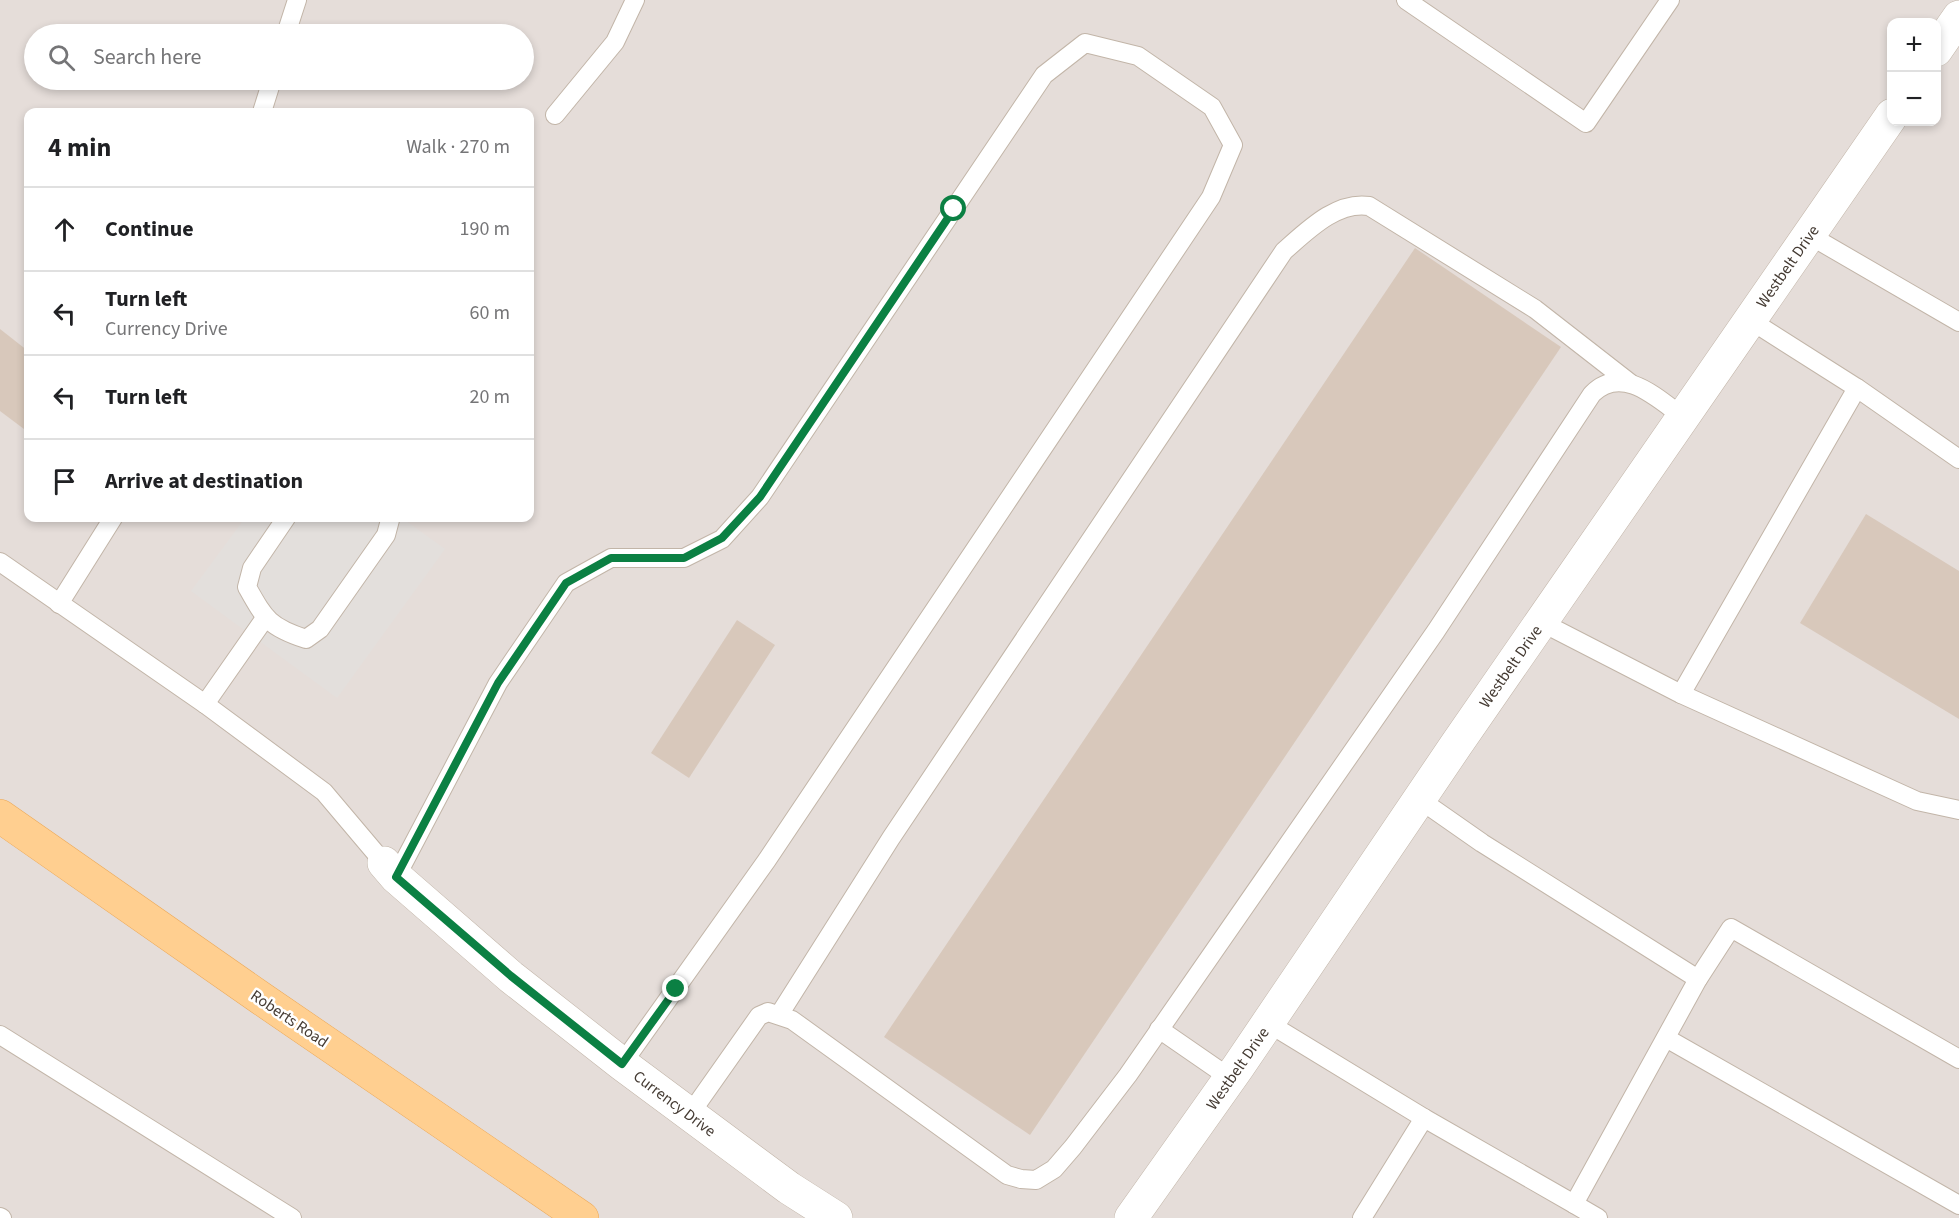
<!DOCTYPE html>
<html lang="en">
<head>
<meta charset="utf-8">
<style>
	body { margin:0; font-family:"Source Sans 3",sans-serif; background:#f2f2f2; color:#202124 }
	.controls { position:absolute; right:18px; top:18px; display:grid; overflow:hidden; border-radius:12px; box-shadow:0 3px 9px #0003 }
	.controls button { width:54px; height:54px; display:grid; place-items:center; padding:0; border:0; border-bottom:2px solid #e0e0e0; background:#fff; color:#202124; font:30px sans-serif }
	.stop { position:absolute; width:18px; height:18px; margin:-14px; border:4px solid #0b8043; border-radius:50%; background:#fff }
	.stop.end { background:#0b8043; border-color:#fff; box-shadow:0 2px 6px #0008 }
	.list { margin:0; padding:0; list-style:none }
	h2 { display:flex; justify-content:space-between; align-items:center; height:78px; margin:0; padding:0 24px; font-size:26px }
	h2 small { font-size:20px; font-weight:400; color:#757577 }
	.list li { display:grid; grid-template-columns:39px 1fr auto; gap:18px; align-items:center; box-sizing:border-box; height:84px; padding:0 24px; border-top:2px solid #e0e0e0 }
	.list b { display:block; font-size:22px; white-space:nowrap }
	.list p { margin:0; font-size:20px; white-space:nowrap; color:#757577 }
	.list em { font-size:20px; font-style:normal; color:#757577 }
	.icon { flex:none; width:33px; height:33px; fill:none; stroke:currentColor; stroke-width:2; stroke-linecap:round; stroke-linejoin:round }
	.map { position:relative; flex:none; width:1959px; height:1218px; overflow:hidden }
	.search { position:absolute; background:#fff; box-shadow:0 3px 9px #0003; left:24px; top:24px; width:510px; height:66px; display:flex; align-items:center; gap:15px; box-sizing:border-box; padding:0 21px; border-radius:33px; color:#757577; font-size:22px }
	.panel { position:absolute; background:#fff; box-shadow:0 3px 9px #0003; left:24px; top:108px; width:510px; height:414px; border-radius:12px }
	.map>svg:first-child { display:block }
	.industrial { fill:#e5ddd9; fill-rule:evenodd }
	.parking { fill:#e3dfdc }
	.building { fill:#d8c8bb }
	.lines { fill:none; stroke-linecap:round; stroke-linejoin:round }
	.service-casing { stroke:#c2b5a8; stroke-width:20 }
	.minor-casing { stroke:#c2b5a8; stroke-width:34 }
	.primary-casing { stroke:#eca959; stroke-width:34 }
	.service { stroke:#fff; stroke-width:18 }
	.minor { stroke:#fff; stroke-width:33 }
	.primary { stroke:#ffcf90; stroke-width:33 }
	.route { stroke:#0b8043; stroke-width:8 }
	.labels { text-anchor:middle; stroke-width:5; stroke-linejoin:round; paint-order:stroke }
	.street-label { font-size:16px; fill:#453b33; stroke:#fff }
</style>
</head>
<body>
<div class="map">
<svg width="1959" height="1218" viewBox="0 0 1959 1218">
	<rect width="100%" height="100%" fill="#f3ece3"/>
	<path class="industrial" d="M0,0h1959v1218h-1959zM1892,22h44v100h-44zM34,34h490v46h-490zM28,112h502v406h-502z"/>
	<polygon class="parking" points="245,518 402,518 445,549 337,698 191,591"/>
	<g class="building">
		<polygon points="1415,248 1561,347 1030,1135 884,1037"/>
		<polygon points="0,329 28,351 28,432 0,411"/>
		<polygon points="1866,514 1959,571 1959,719 1800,623"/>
		<polygon points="737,620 775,645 689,778 651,753"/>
	</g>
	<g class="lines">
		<defs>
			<g id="service">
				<polyline points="1406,0 1586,123 1670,0"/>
				<polyline points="286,34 297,0"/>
				<polyline points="262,112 272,80"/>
				<polyline points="555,115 615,42 635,0"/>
				<polyline points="1809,235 1959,322"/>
				<polyline points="1750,320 1857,388 1959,459"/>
				<path d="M286,518l-34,50 -5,19c18,32 22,40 59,52l14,-10 66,-94 4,-15 -1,-2"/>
				<polyline points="0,562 205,704 324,792 384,863"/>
				<polyline points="59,604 113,518"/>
				<polyline points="1541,622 1681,694 1917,801 1959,810"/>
				<polyline points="1681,694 1857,388"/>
				<polyline points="205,704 265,618"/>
				<polyline points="1419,799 1482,843 1698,979"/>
				<polyline points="396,877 498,683 566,583 611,558 684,558 722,539 760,497 1044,75 1085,43 1138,56 1212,107 1233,145 1211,197 767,860 622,1064"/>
				<path d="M779,1015l112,-177 393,-587c23,-20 52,-50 85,-45l166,103 95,74"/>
				<polyline points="1268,1023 1424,1118 1574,1204 1698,979 1731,928 1959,1059"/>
				<polyline points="1159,1029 1230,1078"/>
				<polyline points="0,1035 292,1218"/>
				<polyline points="1666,1038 1959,1205"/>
				<path d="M690,1114l69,-98 9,-4 24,8 215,155 14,4 15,1 18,-11 19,-22 55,-72 308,-444 156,-237c30,-30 65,4 91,23"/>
				<polyline points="1574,1204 1598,1218"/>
				<polyline points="0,1217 2,1218"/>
				<polyline points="1362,1218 1424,1118"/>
			</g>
			<g id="minor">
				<polyline points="1936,50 1959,17"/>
				<polyline points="384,863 396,877 511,977 622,1064 789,1188 836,1218"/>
				<polyline points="1131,1218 1238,1067 1456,745 1892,115"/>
			</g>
			<polyline id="primary" points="0,816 262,999 582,1218"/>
		</defs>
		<use href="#service" class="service-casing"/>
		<use href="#minor" class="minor-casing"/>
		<use href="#primary" class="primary-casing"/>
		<use href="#service" class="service"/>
		<use href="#minor" class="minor"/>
		<use href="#primary" class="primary"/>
	</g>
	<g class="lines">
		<polyline class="route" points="676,989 622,1064 511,976 396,877 498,683 566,583 611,558 684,558 722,538 760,497 954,209"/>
	</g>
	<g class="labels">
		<g class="street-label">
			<text transform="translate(1787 266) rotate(-55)" y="6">Westbelt Drive</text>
			<text transform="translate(1510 666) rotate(-55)" y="6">Westbelt Drive</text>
			<text transform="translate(290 1018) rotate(34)" y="6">Roberts Road</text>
			<text transform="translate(1237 1068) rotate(-55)" y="6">Westbelt Drive</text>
			<text transform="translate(675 1103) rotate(37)" y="6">Currency Drive</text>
		</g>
	</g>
</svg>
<div class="controls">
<button>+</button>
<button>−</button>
</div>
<div class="stop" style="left:954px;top:209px"></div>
<div class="stop end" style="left:676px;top:989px"></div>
<div class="search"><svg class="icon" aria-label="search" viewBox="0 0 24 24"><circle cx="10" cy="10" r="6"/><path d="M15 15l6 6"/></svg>Search here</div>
<section class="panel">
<h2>4 min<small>Walk · 270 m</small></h2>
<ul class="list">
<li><svg class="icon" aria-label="ahead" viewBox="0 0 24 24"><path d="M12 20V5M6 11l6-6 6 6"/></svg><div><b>Continue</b></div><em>190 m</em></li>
<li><svg class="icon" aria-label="left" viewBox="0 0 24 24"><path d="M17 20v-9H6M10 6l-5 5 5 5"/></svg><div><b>Turn left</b><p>Currency Drive</p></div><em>60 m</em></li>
<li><svg class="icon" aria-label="left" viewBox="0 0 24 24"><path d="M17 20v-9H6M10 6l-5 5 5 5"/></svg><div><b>Turn left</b></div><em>20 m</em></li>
<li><svg class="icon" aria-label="arrive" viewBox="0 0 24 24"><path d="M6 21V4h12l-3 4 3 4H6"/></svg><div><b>Arrive at destination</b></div></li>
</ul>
</section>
</div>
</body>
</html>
